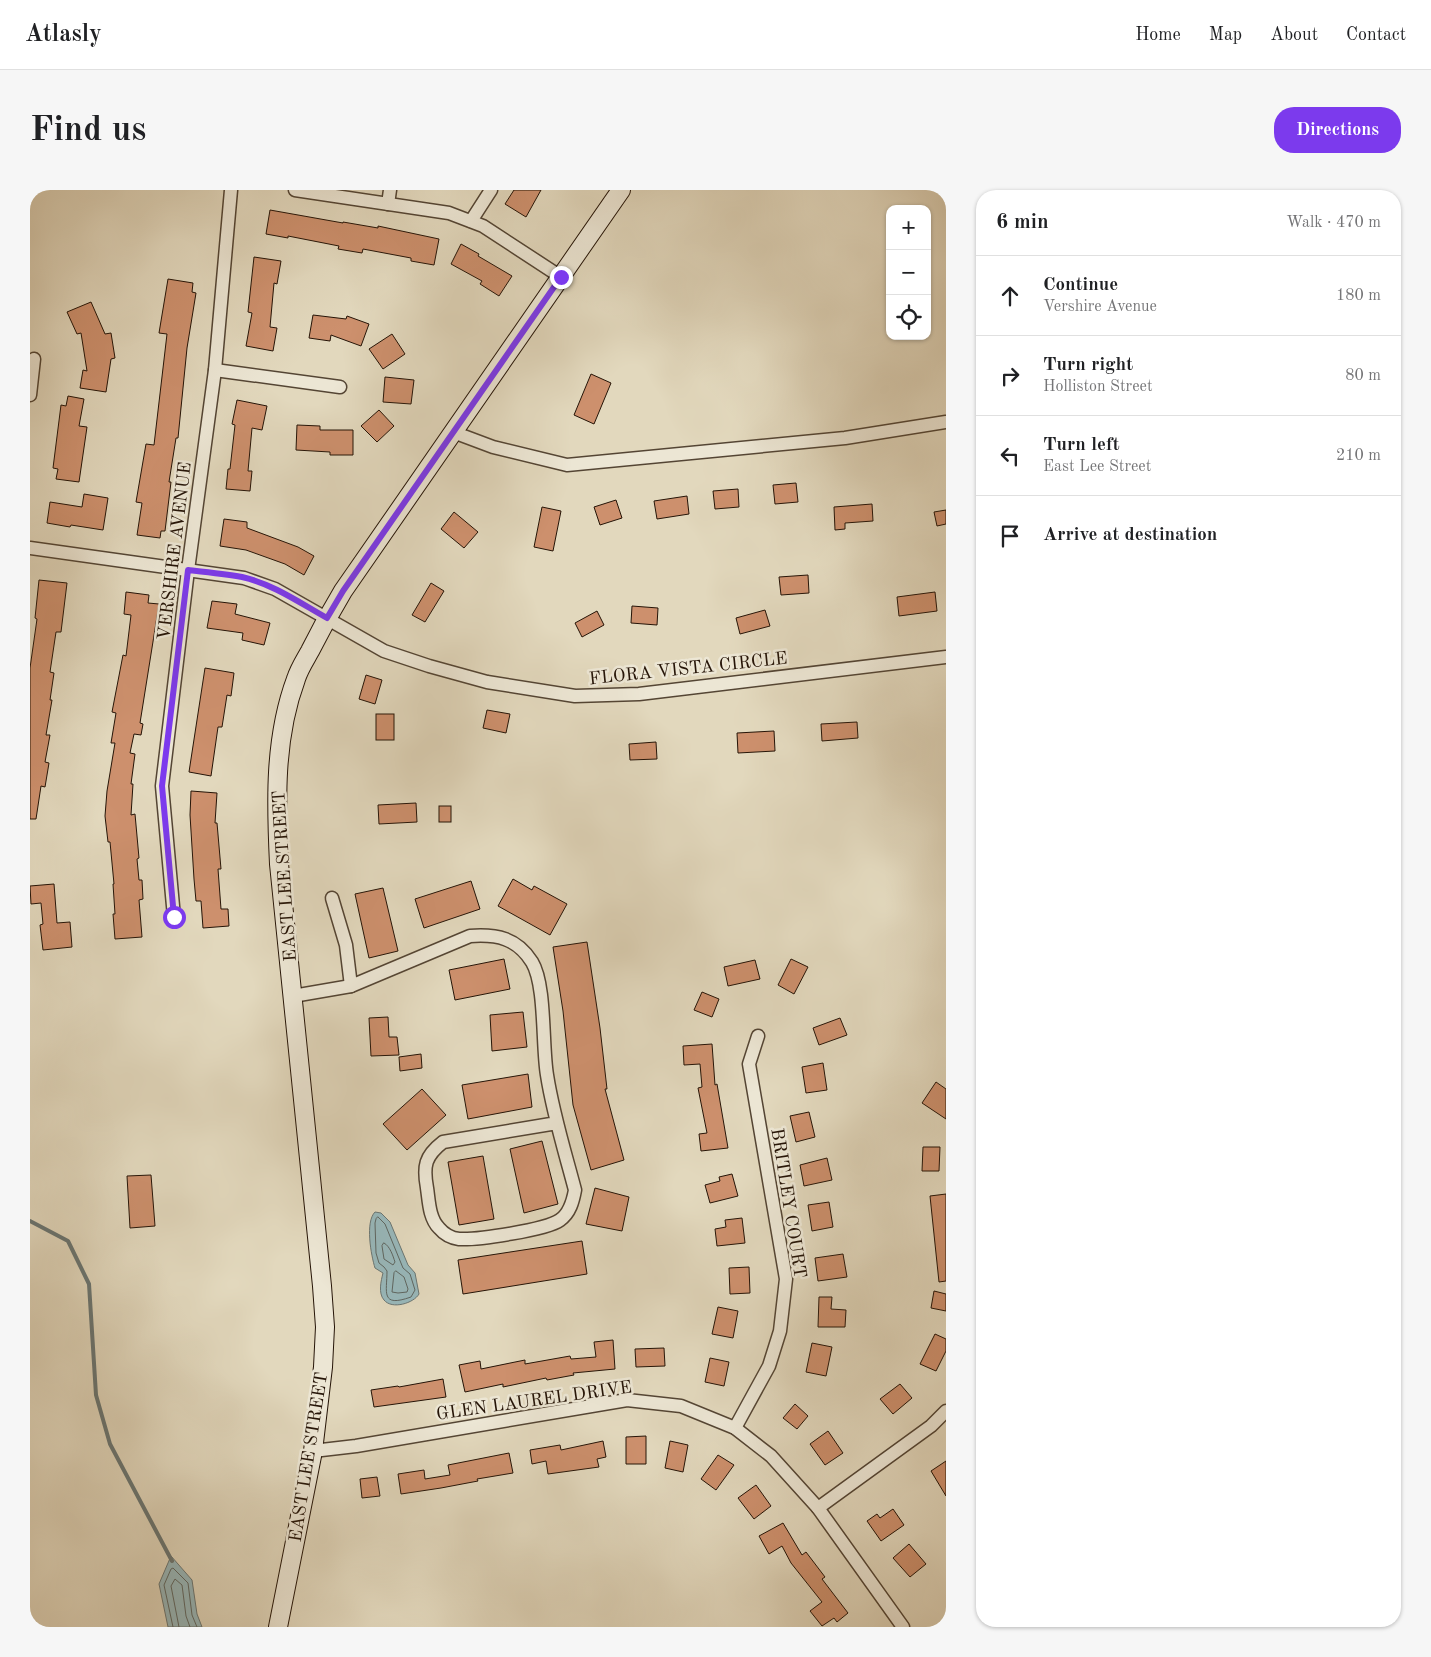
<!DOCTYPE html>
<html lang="en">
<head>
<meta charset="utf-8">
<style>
	body { margin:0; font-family:"Old Standard TT",serif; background:#f6f6f6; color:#202124 }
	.controls { position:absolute; right:15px; top:15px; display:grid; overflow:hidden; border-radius:10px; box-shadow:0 1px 4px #0004 }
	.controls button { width:45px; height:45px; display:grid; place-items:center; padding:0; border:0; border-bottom:1px solid #e0e0e0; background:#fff; color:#202124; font:25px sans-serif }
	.stop { position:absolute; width:15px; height:15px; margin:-11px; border:4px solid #7c3aed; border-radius:50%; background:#fff }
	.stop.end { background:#7c3aed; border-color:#fff; box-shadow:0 1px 5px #0008 }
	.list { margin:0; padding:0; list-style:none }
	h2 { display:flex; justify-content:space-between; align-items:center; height:65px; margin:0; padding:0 20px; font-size:21px }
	h2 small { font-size:16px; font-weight:400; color:#757577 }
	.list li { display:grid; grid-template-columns:32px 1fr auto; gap:15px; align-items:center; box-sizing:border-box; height:80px; padding:0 20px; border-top:1px solid #e0e0e0 }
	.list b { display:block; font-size:19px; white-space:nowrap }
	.list p { margin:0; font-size:16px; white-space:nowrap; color:#757577 }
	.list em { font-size:16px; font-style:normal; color:#757577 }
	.icon { flex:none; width:28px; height:28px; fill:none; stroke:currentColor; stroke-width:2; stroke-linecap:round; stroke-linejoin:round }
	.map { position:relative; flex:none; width:916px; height:1437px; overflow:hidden; border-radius:20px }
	header { display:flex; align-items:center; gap:30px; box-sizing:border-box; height:70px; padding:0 25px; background:#fff; border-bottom:1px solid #e0e0e0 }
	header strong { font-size:24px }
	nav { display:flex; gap:28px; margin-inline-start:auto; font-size:18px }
	.intro { display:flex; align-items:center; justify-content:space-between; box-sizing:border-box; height:120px; padding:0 30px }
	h1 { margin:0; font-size:35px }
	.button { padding:12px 22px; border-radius:20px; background:#7c3aed; color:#fff; font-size:18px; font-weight:700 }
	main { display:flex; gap:30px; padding:0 30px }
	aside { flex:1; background:#fff; border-radius:20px; box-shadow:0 1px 4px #0004 }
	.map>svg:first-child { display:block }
	.water { fill:#98b8bb; stroke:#6a7673 }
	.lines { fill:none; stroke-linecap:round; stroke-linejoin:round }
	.shore { stroke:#5e6661; stroke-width:1 }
	.stream { stroke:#6a7673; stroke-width:4 }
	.building { fill:#cd906d; stroke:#251407 }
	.street-casing { stroke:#544534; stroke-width:15 }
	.secondary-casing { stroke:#251407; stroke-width:20 }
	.street { stroke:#ece6d4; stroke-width:12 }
	.secondary { stroke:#ece6d4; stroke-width:18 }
	.route { stroke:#7c3aed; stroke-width:6 }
	.labels { text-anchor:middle; stroke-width:5; stroke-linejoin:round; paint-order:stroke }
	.street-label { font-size:18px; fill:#251407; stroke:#ece6d4 }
</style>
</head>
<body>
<header>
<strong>Atlasly</strong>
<nav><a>Home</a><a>Map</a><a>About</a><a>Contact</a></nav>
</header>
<div class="intro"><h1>Find us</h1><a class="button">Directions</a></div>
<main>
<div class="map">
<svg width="916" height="1437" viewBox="0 0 916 1437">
	<rect width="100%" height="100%" fill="#e2d8bd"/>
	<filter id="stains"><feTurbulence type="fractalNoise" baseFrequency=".004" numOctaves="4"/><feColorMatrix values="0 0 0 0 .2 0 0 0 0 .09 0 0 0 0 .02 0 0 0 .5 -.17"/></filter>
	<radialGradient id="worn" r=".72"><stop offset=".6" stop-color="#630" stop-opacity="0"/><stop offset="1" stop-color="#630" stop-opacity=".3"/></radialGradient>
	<g class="water">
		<path d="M345,1022l6,1 9,9 18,43 7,8 4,21c-5,9 -27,16 -35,6 -6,-7 -3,-19 -1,-27l-8,-5c-4,-13 -10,-46 0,-56z"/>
		<polygon points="141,1366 162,1390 167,1424 172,1437 138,1437 129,1394"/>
	</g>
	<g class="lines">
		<g class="shore">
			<path d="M348,1027l7,7 18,44 7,6 5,16 -4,7c-31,11 -24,-5 -24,-26l-3,-4 -5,-4 -3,-10 -1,-30 1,-4z"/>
			<path d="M354,1053c6,3 9,13 11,19l-2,3 -9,-6 -2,-13z"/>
			<polygon points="366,1081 374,1087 378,1099 377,1102 368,1103 362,1102 364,1083"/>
			<polyline points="143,1437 134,1395 141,1379 143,1378 158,1393 162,1425 167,1437"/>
			<polyline points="149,1437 141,1396 145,1389 152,1395 156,1426 160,1437"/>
		</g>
		<polyline class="stream" points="0,1031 38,1051 59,1094 66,1205 80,1254 142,1371"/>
	</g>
	<g class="building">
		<polygon points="484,0 511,0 496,27 475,14"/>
		<polygon points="240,20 313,33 313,32 348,38 348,36 409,49 404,75 381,71 381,68 333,59 332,63 308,59 309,56 258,46 258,48 236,44"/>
		<polygon points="431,54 449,64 448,66 482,86 469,106 450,94 452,91 421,74"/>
		<polygon points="224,67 251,71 247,94 244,93 240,137 247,138 243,161 216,156 222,123 218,122"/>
		<polygon points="138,89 163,93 162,102 166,103 157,158 148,248 146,248 139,292 141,292 135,341 131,341 130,348 107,345 112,313 106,312 116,254 124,255 137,144 129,143"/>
		<polygon points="61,112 75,144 81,143 85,168 81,169 76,202 50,198 53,180 57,181 51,143 47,144 37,122"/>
		<polygon points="283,125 316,129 317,126 339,134 331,156 301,145 300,151 279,148"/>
		<polygon points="362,144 375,164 353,179 339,159"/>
		<polygon points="561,184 581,193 564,234 544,225"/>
		<polygon points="355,187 384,190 381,214 353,212"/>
		<polygon points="38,206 54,209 49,236 57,237 49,292 26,289 28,279 23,278 31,215 36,216"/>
		<polygon points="207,210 237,216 232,240 222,238 218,281 222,281 220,301 196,299 198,279 200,279 205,235 202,234"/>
		<polygon points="349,220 364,236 347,252 331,236"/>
		<polygon points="267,235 290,236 290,240 323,240 323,265 300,265 300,262 266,260"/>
		<polygon points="766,293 768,312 745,314 743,295"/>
		<polygon points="708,299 709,317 685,319 683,301"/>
		<polygon points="54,304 78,308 73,340 41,335 40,337 17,333 20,312 52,317"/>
		<polygon points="657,306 659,324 627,329 624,311"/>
		<polygon points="586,310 592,328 570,335 564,317"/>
		<polygon points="842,314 843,331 815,333 815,339 805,340 804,317"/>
		<polygon points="512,317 531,321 523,361 504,357"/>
		<polygon points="916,320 916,334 907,336 904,322"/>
		<polygon points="424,322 448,342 434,358 411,339"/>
		<polygon points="194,329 217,332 217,338 268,357 284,366 274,385 255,374 216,360 190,356"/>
		<polygon points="778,385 779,403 751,405 749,387"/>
		<polygon points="9,390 37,393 31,442 26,442 20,482 24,483 20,510 22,510 16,545 20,545 15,572 19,573 15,597 11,596 6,629 0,629 0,478 7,429 5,428"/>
		<polygon points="401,393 414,401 395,432 382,425"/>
		<polygon points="96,402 119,405 118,413 129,414 110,533 113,534 111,545 104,544 100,563 105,564 101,594 103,594 101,625 105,624 109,668 107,669 109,690 112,690 113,709 109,710 112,747 85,749 83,724 85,724 83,694 84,694 80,652 78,652 75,626 77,601 85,553 81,553 86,523 82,522 93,465 96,466 101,425 94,424"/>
		<polygon points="905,402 907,421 869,426 867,407"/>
		<polygon points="182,411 207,414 205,424 240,433 234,455 212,450 213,443 177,438"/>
		<polygon points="602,416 628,418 627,435 601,433"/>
		<polygon points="735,420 740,436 710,444 706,428"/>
		<polygon points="567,421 574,435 552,447 545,433"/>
		<polygon points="175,478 204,483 201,506 197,505 192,537 188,537 181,586 159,582"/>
		<polygon points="336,485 352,490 345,514 329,509"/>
		<polygon points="457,520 480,524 476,543 453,538"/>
		<rect x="346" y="524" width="18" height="26"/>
		<polygon points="827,532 828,548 792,551 791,534"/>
		<polygon points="744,541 745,561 708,563 707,543"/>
		<polygon points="626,552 627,569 600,570 599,554"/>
		<polygon points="161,601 187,603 185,633 187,633 191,679 188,679 191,719 198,719 199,736 173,738 171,711 166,711 164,689 160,625"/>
		<polygon points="386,613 387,632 349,634 348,615"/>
		<rect x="409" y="616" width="12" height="16"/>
		<polygon points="483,689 502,700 504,696 537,714 520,745 468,716"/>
		<polygon points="441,691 450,719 394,738 385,709"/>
		<polygon points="24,694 27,733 40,732 42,757 13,760 10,735 13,734 11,713 1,714 0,696"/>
		<polygon points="353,698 368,761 339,768 325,704"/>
		<polygon points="557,752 570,838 577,899 575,899 594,970 561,980 543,915 533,821 523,757"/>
		<polygon points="474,769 480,799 425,810 419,780"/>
		<polygon points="761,769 778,777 764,804 748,795"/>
		<polygon points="725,770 730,789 698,796 694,777"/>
		<polygon points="672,802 689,809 682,827 664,820"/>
		<polygon points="493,822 497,857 462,861 460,825"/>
		<polygon points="358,827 359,847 367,847 369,865 341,866 339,828"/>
		<polygon points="810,828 817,845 789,855 783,838"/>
		<polygon points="682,854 685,895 687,894 698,958 671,961 669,944 677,943 668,898 672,897 670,874 654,875 653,856"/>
		<polygon points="391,864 392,878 370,881 369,867"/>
		<polygon points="793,873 797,900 776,903 772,877"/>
		<polygon points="498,884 502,917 438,929 432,895"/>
		<polygon points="906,892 916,899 916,929 892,913"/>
		<polygon points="392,899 416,925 377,960 353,934"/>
		<polygon points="779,922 785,947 766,952 760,926"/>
		<polygon points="512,951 528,1014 494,1023 480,959"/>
		<polygon points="893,957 910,957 909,981 892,981"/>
		<polygon points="453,966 464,1029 429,1035 418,972"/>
		<polygon points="797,968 802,990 774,996 770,975"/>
		<polygon points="702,984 708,1006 680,1013 675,995 690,991 689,987"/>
		<polygon points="121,985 125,1036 100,1038 97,986"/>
		<polygon points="565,998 599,1007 592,1041 556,1034"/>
		<polygon points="916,1004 916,1091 909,1092 900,1006"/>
		<polygon points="799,1012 803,1037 782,1041 778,1015"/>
		<polygon points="712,1028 715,1053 687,1056 685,1039 696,1037 695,1030"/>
		<polygon points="552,1051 557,1084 433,1104 428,1070"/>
		<polygon points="813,1064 817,1087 788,1091 785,1068"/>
		<polygon points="719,1077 720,1103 700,1104 699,1078"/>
		<polygon points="904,1101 916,1104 916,1121 901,1118"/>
		<polygon points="789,1107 802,1107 801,1119 816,1120 815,1137 788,1137"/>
		<polygon points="688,1117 708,1121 703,1148 682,1144"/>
		<polygon points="905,1144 916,1149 916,1161 906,1181 890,1174"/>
		<polygon points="583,1150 585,1179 543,1183 544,1185 517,1190 516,1188 473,1197 473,1194 435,1202 429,1175 450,1171 451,1179 495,1170 495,1174 540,1166 541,1169 566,1167 564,1152"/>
		<polygon points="782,1153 802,1157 796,1186 776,1182"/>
		<polygon points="634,1158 635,1176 606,1177 605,1159"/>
		<polygon points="680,1168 699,1172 694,1196 675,1192"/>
		<polygon points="413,1189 416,1207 344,1217 341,1200 368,1196 369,1197"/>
		<polygon points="870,1194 882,1208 863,1224 850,1209"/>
		<polygon points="765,1214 778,1226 767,1239 753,1228"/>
		<polygon points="798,1241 813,1263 795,1275 780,1254"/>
		<polygon points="616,1246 616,1274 596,1274 596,1247"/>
		<polygon points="573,1251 576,1267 567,1269 569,1277 518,1284 516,1271 502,1274 500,1260 530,1255 531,1260"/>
		<polygon points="640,1251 658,1255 653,1282 635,1278"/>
		<polygon points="479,1263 483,1283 447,1289 448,1291 411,1298 371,1304 368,1284 394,1280 395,1289 420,1285 418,1275"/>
		<polygon points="688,1265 704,1275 686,1300 671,1289"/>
		<polygon points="916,1271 916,1306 901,1281"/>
		<polygon points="347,1287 350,1306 332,1308 330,1289"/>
		<polygon points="726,1295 741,1316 724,1329 708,1308"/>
		<polygon points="863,1319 874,1335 851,1351 837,1331 847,1324 850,1328"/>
		<polygon points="753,1333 772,1365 776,1362 795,1387 792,1389 818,1423 807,1432 804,1428 792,1436 780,1421 792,1412 761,1373 752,1356 739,1364 729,1346"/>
		<polygon points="879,1354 896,1374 880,1387 863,1368"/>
	</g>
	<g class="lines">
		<defs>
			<g id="street">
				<polyline points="265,0 419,23 453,36 531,87"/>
				<polyline points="358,14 360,0"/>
				<polyline points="441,31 461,0"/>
				<polyline points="185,180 310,197"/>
				<polyline points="0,205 4,169"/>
				<polyline points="423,242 463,257 537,275 815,248 916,232"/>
				<polyline points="0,358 214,388 245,399 354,461 399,476 457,492 545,506 609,504 916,467"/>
				<polyline points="302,708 316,755 321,796"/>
				<polyline points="144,727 132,596 158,380 185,180 201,0"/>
				<path d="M263,806l58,-10 119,-50c27,-2 47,2 62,26 14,23 10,84 15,113 6,39 18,77 28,115 -2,11 -5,23 -15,30 -14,10 -83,20 -101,19 -8,-1 -15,-5 -20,-11 -10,-10 -10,-27 -12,-40 -4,-22 -2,-32 16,-46l114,-19"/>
				<polyline points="705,1238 739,1176 750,1141 756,1089 719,874 728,846"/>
				<polyline points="283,1261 326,1256 597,1210 651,1216 705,1238 741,1266 788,1318 873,1437"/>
				<polyline points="788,1318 901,1236 916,1221"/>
			</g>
			<path id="secondary" d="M248,1437l35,-176 10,-84 2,-40 -3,-41 -43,-422c-3,-62 -5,-126 17,-185 3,-10 9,-19 14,-28 10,-20 21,-40 33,-60l278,-401"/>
		</defs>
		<use href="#street" class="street-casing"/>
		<use href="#secondary" class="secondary-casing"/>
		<use href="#street" class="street"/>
		<use href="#secondary" class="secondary"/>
	</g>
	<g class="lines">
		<path class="route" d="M144,727l-12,-131 26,-216c18,2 37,4 54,7 31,7 58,26 85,41l16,-27 218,-314"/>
	</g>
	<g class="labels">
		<g class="street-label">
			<text transform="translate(144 361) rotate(-83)" y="6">VERSHIRE AVENUE</text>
			<text transform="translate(658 478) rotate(-6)" y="6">FLORA VISTA CIRCLE</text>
			<text transform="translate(254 686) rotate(-94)" y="6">EAST LEE STREET</text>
			<text transform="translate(759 1013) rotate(81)" y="6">BRITLEY COURT</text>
			<text transform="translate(504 1210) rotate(-8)" y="6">GLEN LAUREL DRIVE</text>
			<text transform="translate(278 1267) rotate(-81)" y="6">EAST LEE STREET</text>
		</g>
	</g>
	<rect width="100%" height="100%" filter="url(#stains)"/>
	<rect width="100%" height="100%" fill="url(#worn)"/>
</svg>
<div class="controls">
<button>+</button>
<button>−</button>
<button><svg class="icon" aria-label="locate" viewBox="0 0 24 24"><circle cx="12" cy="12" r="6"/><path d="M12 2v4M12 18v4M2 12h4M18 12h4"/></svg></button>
</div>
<div class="stop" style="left:144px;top:727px"></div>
<div class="stop end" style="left:531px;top:87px"></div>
</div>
<aside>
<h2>6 min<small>Walk · 470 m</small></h2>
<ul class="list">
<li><svg class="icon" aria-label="ahead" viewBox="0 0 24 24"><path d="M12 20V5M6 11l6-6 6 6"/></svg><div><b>Continue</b><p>Vershire Avenue</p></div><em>180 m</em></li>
<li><svg class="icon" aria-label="right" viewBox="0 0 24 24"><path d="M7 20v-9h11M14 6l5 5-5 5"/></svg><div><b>Turn right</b><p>Holliston Street</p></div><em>80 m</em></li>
<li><svg class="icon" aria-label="left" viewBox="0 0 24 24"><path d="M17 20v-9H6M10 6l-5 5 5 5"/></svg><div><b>Turn left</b><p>East Lee Street</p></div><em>210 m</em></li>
<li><svg class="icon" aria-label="arrive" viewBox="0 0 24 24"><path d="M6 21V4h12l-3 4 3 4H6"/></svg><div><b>Arrive at destination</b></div></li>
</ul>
</aside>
</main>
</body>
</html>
